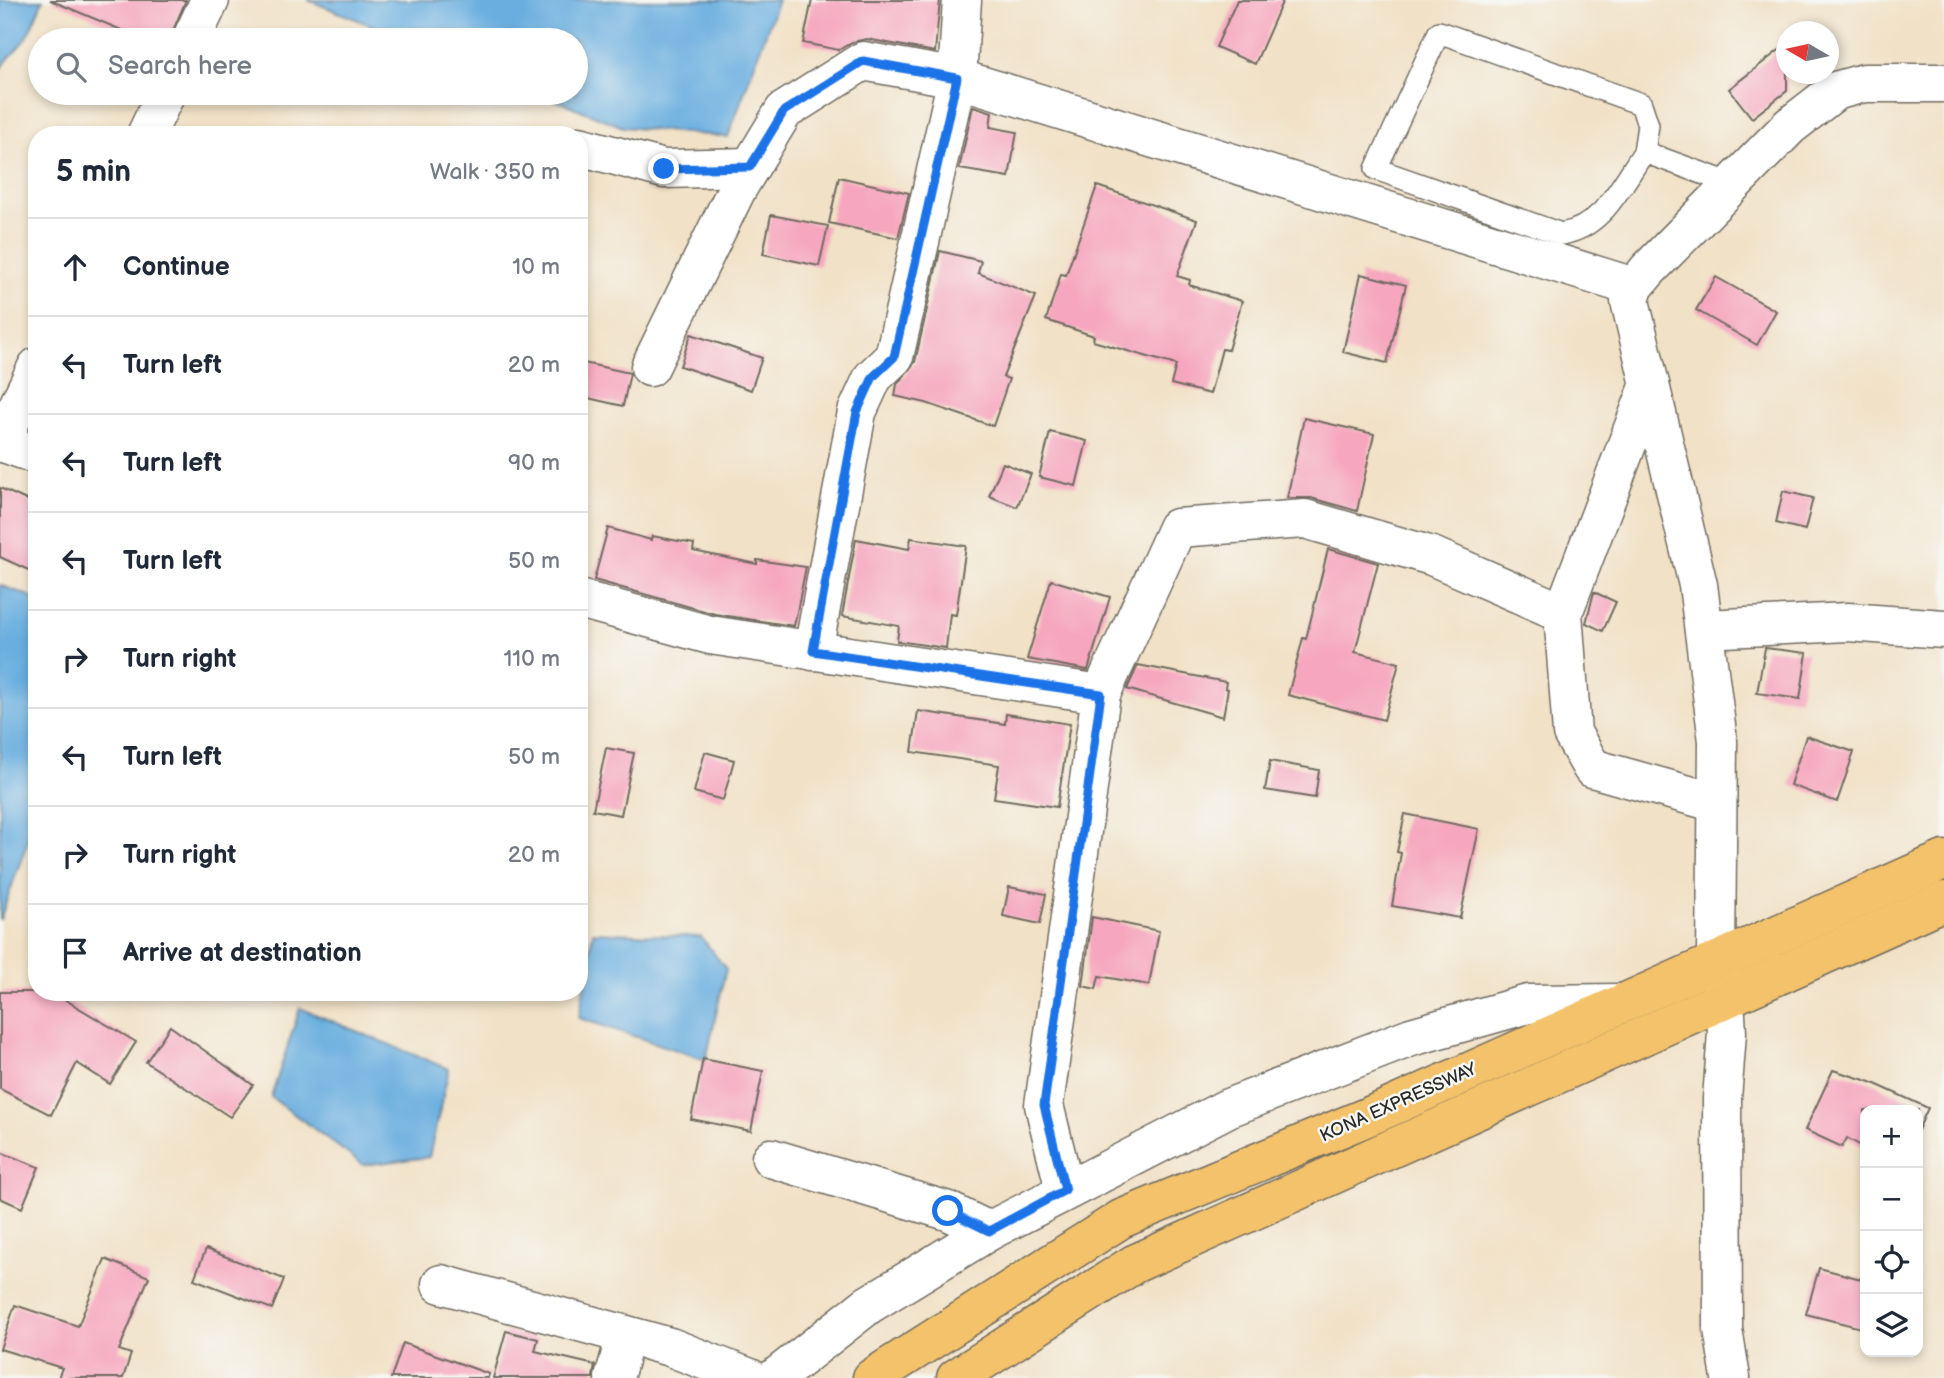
<!DOCTYPE html>
<html lang="en">
<head>
<meta charset="utf-8">
<style>
	body { margin:0; font-family:"Balsamiq Sans",sans-serif; background:#f6f6f7; color:#1f2937 }
	.controls { position:absolute; right:21px; bottom:21px; display:grid; overflow:hidden; border-radius:14px; box-shadow:0 4px 10px #0003 }
	.controls button { width:63px; height:63px; display:grid; place-items:center; padding:0; border:0; border-bottom:2px solid #e0e1e3; background:#fff; color:#1f2937; font:35px sans-serif }
	.compass { position:absolute; left:1776px; top:21px; width:63px; height:63px; border-radius:50%; background:#fff; box-shadow:0 4px 10px #0003; rotate:279deg }
	.stop { position:absolute; width:21px; height:21px; margin:-16px; border:5px solid #1a73e8; border-radius:50%; background:#fff }
	.stop.end { background:#1a73e8; border-color:#fff; box-shadow:0 2px 7px #0008 }
	.list { margin:0; padding:0; list-style:none }
	h2 { display:flex; justify-content:space-between; align-items:center; height:91px; margin:0; padding:0 28px; font-size:30px }
	h2 small { font-size:23px; font-weight:400; color:#747a83 }
	.list li { display:grid; grid-template-columns:46px 1fr auto; gap:21px; align-items:center; box-sizing:border-box; height:98px; padding:0 28px; border-top:2px solid #e0e1e3 }
	.list b { display:block; font-size:26px; white-space:nowrap }
	.list em { font-size:23px; font-style:normal; color:#747a83 }
	.icon { flex:none; width:38px; height:38px; fill:none; stroke:currentColor; stroke-width:2; stroke-linecap:round; stroke-linejoin:round }
	.map { position:relative; flex:none; width:1944px; height:1378px; overflow:hidden }
	.search { position:absolute; background:#fff; box-shadow:0 4px 10px #0003; left:28px; top:28px; width:560px; height:77px; display:flex; align-items:center; gap:18px; box-sizing:border-box; padding:0 24px; border-radius:38px; color:#747a83; font-size:26px }
	.panel { position:absolute; background:#fff; box-shadow:0 4px 10px #0003; left:28px; top:126px; width:560px; height:875px; border-radius:28px }
	.map>svg:first-child { display:block }
	.water { fill:#69aedf; stroke:#4a6c85; stroke-width:2 }
	.building { fill:#f6a7bf }
	.lines { fill:none; stroke-linecap:round; stroke-linejoin:round }
	.service-casing { stroke:#706b61; stroke-width:24 }
	.minor-casing { stroke:#706b61; stroke-width:41 }
	.trunk-casing { stroke:#706b61; stroke-width:41 }
	.service { stroke:#fff; stroke-width:21 }
	.minor { stroke:#fff; stroke-width:38 }
	.trunk { stroke:#f4c26a; stroke-width:38 }
	.route { stroke:#1a73e8; stroke-width:9 }
	.labels { text-anchor:middle; stroke-width:5; stroke-linejoin:round; paint-order:stroke }
	.street-label { font-size:18px; fill:#2b2b2b; stroke:#f6f6f2 }
</style>
</head>
<body>
<div class="map">
<svg width="1944" height="1378" viewBox="0 0 1944 1378">
	<rect width="100%" height="100%" fill="#f6f6f2"/>
	<filter id="ink" filterUnits="userSpaceOnUse"><feTurbulence type="fractalNoise" baseFrequency=".0143" numOctaves="2"/><feDisplacementMap in="SourceGraphic" scale="14" xChannelSelector="R" yChannelSelector="G"/><feConvolveMatrix kernelMatrix="1 2 1 2 8 2 1 2 1" color-interpolation-filters="sRGB"/></filter>
	<filter id="wash" filterUnits="userSpaceOnUse"><feTurbulence type="fractalNoise" baseFrequency=".00686" numOctaves="4" result="noise"/><feDisplacementMap in="SourceGraphic" scale="28" xChannelSelector="R" yChannelSelector="G"/><feGaussianBlur stdDeviation="1.57" result="paint"/><feColorMatrix in="noise" values="0 0 0 0 0 0 0 0 0 0 0 0 0 0 0 0 0 1.4 0 .05"/><feComposite in="paint" operator="in"/></filter>
	<g filter="url(#wash)">
		<rect width="100%" height="100%" fill="#f1e1c6"/>
		<g class="water">
			<polygon points="0,0 43,0 27,37 0,69"/>
			<polygon points="308,0 778,0 728,137 623,127 538,93 576,93 576,40 408,40"/>
			<polygon points="0,585 37,599 37,814 0,920"/>
			<polygon points="593,932 701,937 726,969 706,1060 579,1018"/>
			<polygon points="300,1008 449,1069 429,1157 363,1165 271,1097"/>
		</g>
		<g id="blocks">
			<g class="building">
				<polygon points="50,0 186,0 169,40 145,40"/>
				<polygon points="812,0 940,0 935,52 867,39 852,42 839,50 803,43"/>
				<polygon points="1237,0 1283,0 1255,64 1216,47"/>
				<polygon points="1787,44 1787,91 1752,118 1729,89"/>
				<polygon points="973,106 992,112 990,127 1017,132 1009,177 959,169"/>
				<polygon points="839,177 909,193 898,238 829,223"/>
				<polygon points="1097,186 1197,220 1177,276 1190,280 1189,285 1242,301 1228,350 1222,349 1210,394 1171,384 1176,365 1093,341 1094,336 1046,320 1061,274 1066,275"/>
				<polygon points="771,215 828,226 819,266 763,254"/>
				<polygon points="940,251 981,261 978,273 1036,296 1003,377 1009,379 993,426 926,403 895,396 897,384 915,362"/>
				<polygon points="1361,274 1406,285 1387,363 1343,352"/>
				<polygon points="1716,277 1776,311 1757,345 1696,310"/>
				<polygon points="691,334 762,358 751,390 680,366"/>
				<polygon points="579,362 630,373 623,406 579,396"/>
				<polygon points="1304,418 1374,434 1357,511 1311,498 1287,498"/>
				<polygon points="1050,432 1087,441 1076,486 1039,477"/>
				<polygon points="1003,463 1031,474 1017,507 989,496"/>
				<polygon points="0,488 37,505 37,574 0,557"/>
				<polygon points="1783,491 1813,498 1805,530 1776,523"/>
				<polygon points="608,528 651,540 652,536 694,544 693,551 757,564 757,560 806,567 794,626 715,614 594,580"/>
				<polygon points="911,538 966,546 956,615 950,614 946,648 897,641 899,626 842,616 856,539 909,549"/>
				<polygon points="1328,549 1378,563 1355,652 1399,663 1384,720 1288,695 1303,638 1306,639"/>
				<polygon points="1051,580 1110,597 1088,670 1027,659"/>
				<polygon points="1594,592 1616,602 1603,631 1586,623"/>
				<polygon points="1765,648 1807,653 1800,699 1757,693"/>
				<polygon points="1138,665 1226,682 1225,688 1228,689 1223,717 1127,689"/>
				<polygon points="918,711 1005,724 1006,714 1070,724 1057,807 994,798 999,765 912,752"/>
				<polygon points="1806,736 1854,752 1837,802 1790,785"/>
				<polygon points="606,748 634,753 621,815 593,810"/>
				<polygon points="705,752 734,760 723,800 694,792"/>
				<polygon points="1270,761 1319,770 1315,798 1265,790"/>
				<polygon points="1405,814 1479,829 1460,918 1392,906 1401,853 1397,852"/>
				<polygon points="1009,887 1046,894 1040,924 1003,916"/>
				<polygon points="1092,917 1159,931 1149,985 1099,976 1096,989 1083,986"/>
				<polygon points="0,992 52,992 136,1042 110,1084 77,1063 51,1115 0,1089"/>
				<polygon points="170,1026 253,1085 230,1117 146,1062"/>
				<polygon points="703,1059 763,1071 751,1131 691,1119"/>
				<polygon points="1833,1070 1871,1082 1928,1108 1918,1130 1918,1110 1865,1110 1865,1148 1847,1138 1842,1147 1805,1130"/>
				<polygon points="0,1152 39,1167 22,1208 0,1198"/>
				<polygon points="206,1249 284,1279 272,1309 194,1279"/>
				<polygon points="105,1259 149,1277 119,1350 131,1354 123,1378 58,1378 62,1368 0,1349 15,1305 78,1326"/>
				<polygon points="1819,1268 1865,1280 1865,1329 1806,1314"/>
				<polygon points="506,1331 538,1339 535,1351 595,1365 593,1378 493,1378"/>
				<polygon points="403,1343 489,1374 488,1378 391,1378"/>
			</g>
		</g>
	</g>
	<g filter="url(#ink)">
		<use href="#blocks" fill-opacity="0" stroke="#706b61" stroke-width="2"/>
		<g class="lines">
			<defs>
				<path id="service" d="M1644,152c-23,33 -41,76 -83,82l-185,-65 63,-137 202,72 7,21 -4,27 88,32"/>
				<g id="minor">
					<polyline points="962,0 957,78 1634,287"/>
					<polyline points="191,40 210,0"/>
					<polyline points="146,135 166,93"/>
					<polyline points="579,146 664,169 750,167"/>
					<polyline points="650,367 737,189 784,111 863,61 957,78 894,357 873,377 857,412 813,651"/>
					<polyline points="1650,384 1563,613 1572,733 1592,768 1717,803"/>
					<polyline points="1,442 37,455"/>
					<polyline points="0,443 37,367"/>
					<polyline points="579,599 710,635 1101,694"/>
					<polyline points="1704,629 1848,622 1944,629"/>
					<polyline points="771,1158 948,1211 989,1231"/>
					<polyline points="1065,1190 1044,1105 1101,694 1177,528 1305,519 1432,556 1563,613"/>
					<polyline points="441,1284 670,1347 750,1378"/>
					<polyline points="614,1378 626,1335"/>
					<polyline points="775,1378 868,1305 989,1231 1228,1108 1411,1037 1528,1004 1621,1003"/>
					<polyline points="1731,1378 1723,1329 1722,1099 1727,1033 1725,998 1716,960 1718,741 1698,585 1630,301 1634,287 1648,270 1790,126 1835,91 1864,83 1944,83"/>
				</g>
				<g id="trunk">
					<polyline points="872,1378 1121,1219 1379,1112 1944,860"/>
					<polyline points="956,1378 1134,1264 1944,901"/>
				</g>
			</defs>
			<use href="#service" class="service-casing"/>
			<use href="#minor" class="minor-casing"/>
			<use href="#trunk" class="trunk-casing"/>
			<use href="#service" class="service"/>
			<use href="#minor" class="minor"/>
			<use href="#trunk" class="trunk"/>
		</g>
	</g>
	<g class="lines" filter="url(#ink)">
		<polyline class="route" points="664,169 750,167 784,111 863,61 957,78 894,357 873,377 857,412 813,651 1101,694 1044,1105 1065,1190 989,1231 948,1211"/>
	</g>
	<g class="labels">
		<g class="street-label">
			<text transform="translate(1398 1102) rotate(-24)" y="6">KONA EXPRESSWAY</text>
		</g>
	</g>
</svg>
<div class="controls">
<button>+</button>
<button>−</button>
<button><svg class="icon" aria-label="locate" viewBox="0 0 24 24"><circle cx="12" cy="12" r="6"/><path d="M12 2v4M12 18v4M2 12h4M18 12h4"/></svg></button>
<button><svg class="icon" aria-label="layers" viewBox="0 0 24 24"><path d="M12 4l9 5-9 5-9-5zM3 14l9 5 9-5"/></svg></button>
</div>
<svg class="compass" viewBox="-18 -18 36 36"><path d="M0-13l5 13h-10z" fill="#e53935"/><path d="M0 13l5-13h-10z" fill="#747a83"/></svg>
<div class="stop" style="left:948px;top:1211px"></div>
<div class="stop end" style="left:664px;top:169px"></div>
<div class="search"><svg class="icon" aria-label="search" viewBox="0 0 24 24"><circle cx="10" cy="10" r="6"/><path d="M15 15l6 6"/></svg>Search here</div>
<section class="panel">
<h2>5 min<small>Walk · 350 m</small></h2>
<ul class="list">
<li><svg class="icon" aria-label="ahead" viewBox="0 0 24 24"><path d="M12 20V5M6 11l6-6 6 6"/></svg><div><b>Continue</b></div><em>10 m</em></li>
<li><svg class="icon" aria-label="left" viewBox="0 0 24 24"><path d="M17 20v-9H6M10 6l-5 5 5 5"/></svg><div><b>Turn left</b></div><em>20 m</em></li>
<li><svg class="icon" aria-label="left" viewBox="0 0 24 24"><path d="M17 20v-9H6M10 6l-5 5 5 5"/></svg><div><b>Turn left</b></div><em>90 m</em></li>
<li><svg class="icon" aria-label="left" viewBox="0 0 24 24"><path d="M17 20v-9H6M10 6l-5 5 5 5"/></svg><div><b>Turn left</b></div><em>50 m</em></li>
<li><svg class="icon" aria-label="right" viewBox="0 0 24 24"><path d="M7 20v-9h11M14 6l5 5-5 5"/></svg><div><b>Turn right</b></div><em>110 m</em></li>
<li><svg class="icon" aria-label="left" viewBox="0 0 24 24"><path d="M17 20v-9H6M10 6l-5 5 5 5"/></svg><div><b>Turn left</b></div><em>50 m</em></li>
<li><svg class="icon" aria-label="right" viewBox="0 0 24 24"><path d="M7 20v-9h11M14 6l5 5-5 5"/></svg><div><b>Turn right</b></div><em>20 m</em></li>
<li><svg class="icon" aria-label="arrive" viewBox="0 0 24 24"><path d="M6 21V4h12l-3 4 3 4H6"/></svg><div><b>Arrive at destination</b></div></li>
</ul>
</section>
</div>
</body>
</html>
